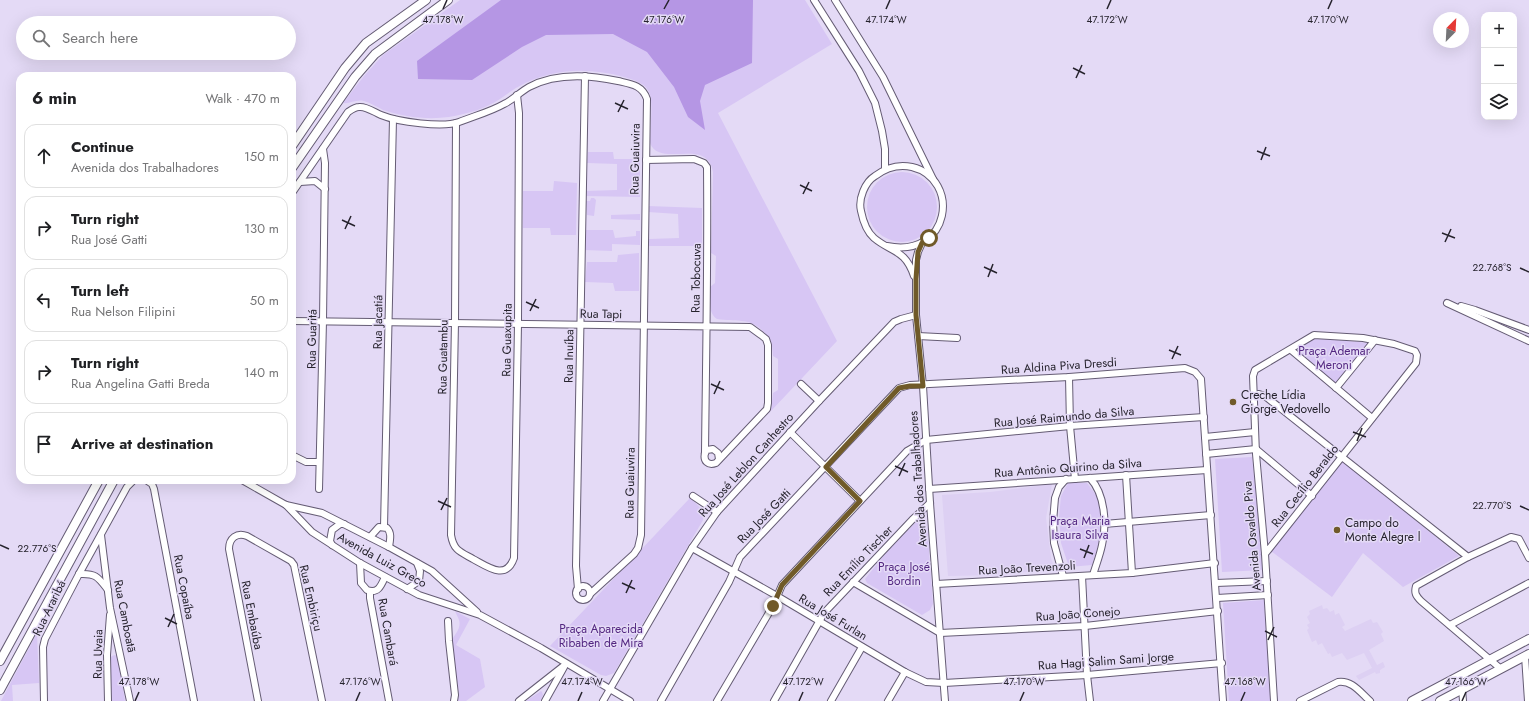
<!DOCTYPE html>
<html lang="en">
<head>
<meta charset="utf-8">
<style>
	body { margin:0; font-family:Jost,sans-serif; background:#f2f2f2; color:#202124 }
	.controls { position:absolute; right:12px; top:12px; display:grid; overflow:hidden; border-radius:8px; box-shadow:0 4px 16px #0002 }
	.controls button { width:36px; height:36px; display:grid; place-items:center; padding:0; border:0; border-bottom:1px solid #e0e0e0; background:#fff; color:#202124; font:20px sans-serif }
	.compass { position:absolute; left:1433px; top:12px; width:36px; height:36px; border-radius:50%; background:#fff; box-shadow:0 4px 16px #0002; rotate:24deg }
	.stop { position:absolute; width:12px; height:12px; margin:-9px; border:3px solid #705a29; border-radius:50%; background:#fff }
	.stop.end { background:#705a29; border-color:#fff; box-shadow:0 1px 4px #0008 }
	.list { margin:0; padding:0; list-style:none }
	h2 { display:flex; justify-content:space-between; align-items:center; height:52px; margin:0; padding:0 16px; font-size:17px }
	h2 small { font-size:13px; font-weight:400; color:#757577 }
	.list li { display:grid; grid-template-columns:26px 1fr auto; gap:12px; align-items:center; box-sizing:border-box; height:64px; margin:0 8px 8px; padding:0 8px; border:1px solid #e0e0e0; border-radius:12px }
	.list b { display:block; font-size:15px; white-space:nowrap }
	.list p { margin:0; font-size:13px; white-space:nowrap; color:#757577 }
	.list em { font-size:13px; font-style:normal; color:#757577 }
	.icon { flex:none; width:22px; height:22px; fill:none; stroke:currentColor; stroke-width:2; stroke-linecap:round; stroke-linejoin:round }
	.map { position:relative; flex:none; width:1529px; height:701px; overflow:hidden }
	.search { position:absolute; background:#fff; box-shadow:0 4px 16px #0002; left:16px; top:16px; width:280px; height:44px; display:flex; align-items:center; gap:10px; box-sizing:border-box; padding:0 14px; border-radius:22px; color:#757577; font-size:15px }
	.panel { position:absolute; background:#fff; box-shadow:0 4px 16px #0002; left:16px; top:72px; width:280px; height:412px; border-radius:12px }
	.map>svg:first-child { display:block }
	.built { fill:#ddd0f3 }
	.green { fill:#d7c6f4 }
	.forest { fill:#b596e4 }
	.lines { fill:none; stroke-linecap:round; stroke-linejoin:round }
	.minor-casing { stroke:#655c74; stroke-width:8 }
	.major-casing { stroke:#655c74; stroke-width:10 }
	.minor { stroke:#fff; stroke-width:6 }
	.major { stroke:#fff; stroke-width:8 }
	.route { stroke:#705a29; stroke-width:5 }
	.ticks { fill:none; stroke:#26232d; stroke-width:1.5 }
	.poi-dot { fill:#705a29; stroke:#e4daf6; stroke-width:1.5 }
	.labels { text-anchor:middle; stroke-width:3; stroke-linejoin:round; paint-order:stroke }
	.street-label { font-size:12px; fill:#26232d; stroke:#e4daf6 }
	.park-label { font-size:12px; fill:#532781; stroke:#e4daf6 }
	.poi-label { font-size:12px; fill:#26232d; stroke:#e4daf6; text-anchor:start }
	.ticks-label { font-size:10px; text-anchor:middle; fill:#26232d; stroke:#e4daf6; stroke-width:3; stroke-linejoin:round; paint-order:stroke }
</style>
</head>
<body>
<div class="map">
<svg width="1529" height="701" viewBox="0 0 1529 701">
	<rect width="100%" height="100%" fill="#e4daf6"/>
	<g class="built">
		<polygon points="1052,484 1046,518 1051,558 1055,569 1017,573 1013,568 1003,568 1001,575 948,576 942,495 990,492"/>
		<polygon points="1322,605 1323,609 1327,608 1330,612 1334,610 1335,615 1339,613 1345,625 1342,627 1345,631 1371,619 1373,623 1377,622 1383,632 1381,634 1384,641 1369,650 1377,665 1383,662 1385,667 1380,670 1380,673 1376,674 1375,672 1359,680 1356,676 1372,668 1364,653 1347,660 1342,653 1332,657 1330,653 1328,654 1322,643 1318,645 1316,640 1312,642 1307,630 1309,628 1307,625 1310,623 1307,617 1310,614 1309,611"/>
	</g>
	<g class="green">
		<path d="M460,0h345l27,44 -114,69 119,228 -66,70 2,-18 5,-3v-31l-5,-3c-1,-13 -1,-16 -10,-25 -15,-14 -27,-9 -46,-12 -10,-6 -6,-22 -7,-32l5,-4 1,-27 -5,-3 2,-81c-6,-36 -53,-3 -63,-29 0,-11 3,-39 0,-48 -3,-12 -16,-15 -26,-18 -35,-10 -74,-9 -106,10 -6,3 -12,8 -18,12 -15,10 -33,15 -51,18 -22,3 -45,0 -66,-7 -6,-3 -12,-7 -19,-9 -8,-2 -14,3 -21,2l21,-27 19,-21z"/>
		<polygon points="588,152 613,152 614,159 640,159 640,197 585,196 585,191 617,190 617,164 587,163"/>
		<circle cx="902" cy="207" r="35"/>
		<polygon points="554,181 577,183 576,235 551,235 550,228 523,228 523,191 553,191"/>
		<polygon points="591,198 594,198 596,200 594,216 587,215 586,201 590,201"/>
		<polygon points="648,206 702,208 702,246 649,246 649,239 679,238 678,214 648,212"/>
		<polygon points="640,214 640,220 611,219 611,215"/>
		<polygon points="585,230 613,230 615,238 636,236 636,231 640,231 640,245 612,244 612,251 584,250"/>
		<polygon points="639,253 639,291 615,291 613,283 585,282 587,262 617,262 618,255"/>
		<polygon points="1314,338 1370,343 1336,384 1295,349"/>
		<polygon points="1252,457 1264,570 1222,572 1215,459"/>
		<polygon points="1343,461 1459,556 1403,587 1363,553 1332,597 1271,551"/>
		<polygon points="1068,483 1087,483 1100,500 1100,539 1092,565 1069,567 1061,543 1059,517 1061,496"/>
		<path d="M690,498c7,7 15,11 13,22l-89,153 -8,3 -5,-1 -51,-29z"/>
		<polygon points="921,521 924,521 927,525 933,604 930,610 922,615 867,583 865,579 886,553 916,522"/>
		<polygon points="1264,600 1271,701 1229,701 1223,603"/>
		<path d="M455,611l15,8 -14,26 24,14 5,28 -19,14h-8l1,-9 -9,-47c2,-9 12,-15 9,-25 -1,-3 -3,-6 -4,-9z"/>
		<polygon points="37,633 39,683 12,685 13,701 1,701"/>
		<polygon points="115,655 118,657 125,701 112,701 110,659 112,656"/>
		<polygon points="541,691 542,692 543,695 540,701 526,701"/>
	</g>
	<polygon class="forest" points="501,0 753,0 752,63 705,85 700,101 705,130 688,117 674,87 647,52 613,34 546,35 522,47 472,80 418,79 417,61"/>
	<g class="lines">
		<defs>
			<g id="minor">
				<polyline points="814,0 859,71 875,103 882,131 885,149 885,169"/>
				<polyline points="835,0 883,77 933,179"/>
				<path d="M456,123l-1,199 -4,213c1,6 2,10 6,14 4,4 11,7 16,10 15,8 33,22 41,-1l4,-234 1,-211 -2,-18"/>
				<polyline points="300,182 315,181 325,189"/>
				<path d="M292,193l56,-81c3,-2 7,-5 11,-5 7,-1 15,5 22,8 17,7 62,13 78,7 15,-6 31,-10 45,-18 9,-4 16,-12 25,-17 26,-14 61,-12 89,-6 13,3 24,4 29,18l-6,436 -3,13 -4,6 -44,40"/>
				<polyline points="922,243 918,252 916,260 916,315 923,386 930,503 945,701"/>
				<path d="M887,246c64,13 74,-67 25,-79 -14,-3 -25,0 -37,9 -10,6 -17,23 -14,35 2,10 5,20 13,27 18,15 31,11 40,38"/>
				<polyline points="1447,303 1529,341"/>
				<polyline points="1461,306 1475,310 1529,330"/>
				<path d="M292,321l458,6 11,8 5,4 2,6v58l-1,6 -51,54c-8,3 -13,-2 -11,-10 1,-95 3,-190 2,-286l-3,-4 -10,-4 -48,1"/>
				<polyline points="918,336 957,338"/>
				<polyline points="1291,350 1372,418"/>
				<polyline points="1069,377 1070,426 1075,479"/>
				<polyline points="801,384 819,401"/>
				<polyline points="1336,388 1375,340"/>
				<polyline points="1254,395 1259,394 1265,396 1468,557"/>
				<polyline points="790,432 860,501"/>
				<polyline points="1205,437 1255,432"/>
				<polyline points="1256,449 1312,496"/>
				<polyline points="705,453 707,450 713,449 718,453 719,459"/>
				<polyline points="1206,454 1256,449"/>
				<polyline points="292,455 306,462 319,462"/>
				<polyline points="1126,475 1132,573"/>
				<path d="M1090,478c15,16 17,46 12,67 -2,10 -6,20 -9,30"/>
				<polyline points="146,480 152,484 154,489 194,701"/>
				<polyline points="242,480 286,505 322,513 389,547 432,571 477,612"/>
				<polyline points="319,489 323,321 325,163 323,149"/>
				<polyline points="929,489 1207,470"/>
				<polyline points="693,496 717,512"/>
				<polyline points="286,505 312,532 360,563 419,595 480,615 541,648 630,701"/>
				<polyline points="1104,524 1211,515"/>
				<polyline points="384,527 393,119"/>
				<polyline points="101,535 110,608 130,701"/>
				<path d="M370,537l9,-10 8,1c5,5 3,12 2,19"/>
				<polyline points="332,545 330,541 332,530 340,524 344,524"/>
				<polyline points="692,548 777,596 905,672 926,682 944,683 1087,675 1222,663"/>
				<polyline points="1265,554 1416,363 1417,355 1415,351 1394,344 1363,338 1314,335 1255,370 1253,376 1256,454 1265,554 1274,701"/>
				<path d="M360,563l1,20 6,7c11,4 14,-4 18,-13"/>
				<path d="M79,574c17,-1 19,3 29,16"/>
				<polyline points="1063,576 1054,543 1053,522 1055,498 1059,487 1066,479"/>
				<polyline points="1082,576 1087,675 1090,701"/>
				<polyline points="853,582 940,633 1085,626 1218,611"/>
				<polyline points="1216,583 1267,581"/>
				<polyline points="936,584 1132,573 1215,563"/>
				<circle cx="583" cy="593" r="7"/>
				<polyline points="407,589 419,581 420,571 417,563"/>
				<polyline points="578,589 576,566 585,76"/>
				<polyline points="370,591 370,598 389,701"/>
				<polyline points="1217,598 1268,595"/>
				<polyline points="448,621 449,641 455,695 454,701"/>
				<polyline points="1450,625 1529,583"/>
				<polyline points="1525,656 1528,701"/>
				<path d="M1501,669l-80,-68c-5,-5 -7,-8 -5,-15l52,-29 43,-20 8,2 10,19"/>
				<polyline points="1462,689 1463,701"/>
				<polyline points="44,701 43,647 45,639 79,574 127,487 134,480"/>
				<polyline points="108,701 107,655 110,615"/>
				<path d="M258,701l-29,-152c0,-11 8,-17 18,-13l44,25 3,4 28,136"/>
				<polyline points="519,701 566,664"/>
				<polyline points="545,701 564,667"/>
				<polyline points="603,701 692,548 717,512 819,401 894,322 901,319 916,315"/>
				<polyline points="661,701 729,582 740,557 899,388 910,385 1069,377 1185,368 1195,372 1201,379 1223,701"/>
				<polyline points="717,701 773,606 782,585 907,451 926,440 1070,426 1204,417"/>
				<polyline points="774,701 824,613 912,520 930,503"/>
				<polyline points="831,701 862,647"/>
				<polyline points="888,701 905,672"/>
				<path d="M1300,701l38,-19c14,-2 22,10 32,19"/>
			</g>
			<g id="major">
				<polyline points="292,146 345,68 366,43 426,0"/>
				<polyline points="292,168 355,77 375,54 448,0"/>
				<polyline points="0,661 99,480"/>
				<polyline points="0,690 114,480"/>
				<polyline points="1412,701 1529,639"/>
				<polyline points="1440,701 1529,654"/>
			</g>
		</defs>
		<use href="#minor" class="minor-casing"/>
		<use href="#major" class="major-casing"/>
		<use href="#minor" class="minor"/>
		<use href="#major" class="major"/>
	</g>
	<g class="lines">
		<polyline class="route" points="773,606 782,585 860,501 826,467 899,388 910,386 923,386 916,315 916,279 918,252 922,243 929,238"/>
	</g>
	<path class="ticks" d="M443,9l4,-9M664,9l5,-9M886,9l4,-9M1107,9l4,-9M1328,9l4,-9M1073,68l12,6M1076,78l6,-13M615,103l13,6M618,112l6,-12M1257,151l13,5M1261,160l5,-13M800,185l12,6M803,194l6,-12M342,220l13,6M345,229l6,-13M1442,233l13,5M1445,242l6,-13M984,267l13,6M1520,268l9,4M988,277l5,-13M526,302l13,6M530,311l6,-12M1169,350l12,5M1172,359l6,-13M711,384l13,6M714,394l6,-13M1353,432l13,5M1357,441l5,-13M895,466l13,6M899,476l6,-13M438,501l13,6M1520,506l9,4M441,510l6,-12M0,545l9,4M1080,549l13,5M1084,558l5,-13M622,583l13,6M626,593l6,-13M165,618l12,6M168,627l6,-13M1265,631l12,6M1268,640l6,-13M135,701l4,-9M356,701l4,-9M578,701l4,-9M799,701l4,-9M1020,701l4,-9M1241,701l4,-9M1462,701l4,-9"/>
	<g class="poi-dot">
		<circle cx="1233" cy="402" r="4"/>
		<circle cx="1337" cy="530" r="4"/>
	</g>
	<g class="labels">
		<g class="street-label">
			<text transform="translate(635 159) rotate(-89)" y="4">Rua Guaiuvira</text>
			<text transform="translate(696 278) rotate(-89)" y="4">Rua Tobocuva</text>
			<text transform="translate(601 314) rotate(1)" y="4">Rua Tapi</text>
			<text transform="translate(378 322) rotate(-89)" y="4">Rua Jacatiá</text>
			<text transform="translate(312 339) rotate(-89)" y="4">Rua Guaritá</text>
			<text transform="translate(507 340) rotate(-89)" y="4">Rua Guaxupita</text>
			<text transform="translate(569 356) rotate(-89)" y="4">Rua Inuíba</text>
			<text transform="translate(443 357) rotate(-89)" y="4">Rua Guatambu</text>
			<text transform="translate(1059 366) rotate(-4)" y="4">Rua Aldina Piva Dresdi</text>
			<text transform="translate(1064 417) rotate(-5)" y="4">Rua José Raimundo da Silva</text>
			<text transform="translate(746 465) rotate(-48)" y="4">Rua José Leblon Canhestro</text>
			<text transform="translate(1068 468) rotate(-4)" y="4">Rua Antônio Quirino da Silva</text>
			<text transform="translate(918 479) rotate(-94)" y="4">Avenida dos Trabalhadores</text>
			<text transform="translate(630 483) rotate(-89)" y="4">Rua Guaiuvira</text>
			<text transform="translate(1305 486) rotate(-52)" y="4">Rua Cecílio Beraldo</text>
			<text transform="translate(764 516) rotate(-46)" y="4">Rua José Gatti</text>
			<text transform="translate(1252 536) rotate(-95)" y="4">Avenida Osvaldo Piva</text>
			<text transform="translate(382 560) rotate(29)" y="4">Avenida Luiz Greco</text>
			<text transform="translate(858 561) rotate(-46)" y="4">Rua Emílio Tischer</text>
			<text transform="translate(1027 568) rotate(-3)" y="4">Rua João Trevenzoli</text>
			<text transform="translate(184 587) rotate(79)" y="4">Rua Copaíba</text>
			<text transform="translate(311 598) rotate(77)" y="4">Rua Embiriçu</text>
			<text transform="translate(49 608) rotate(-64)" y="4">Rua Araribá</text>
			<text transform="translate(1078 614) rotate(-4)" y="4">Rua João Conejo</text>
			<text transform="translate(252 615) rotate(79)" y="4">Rua Embaúba</text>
			<text transform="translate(125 616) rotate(79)" y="4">Rua Camboatã</text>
			<text transform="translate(833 617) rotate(31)" y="4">Rua José Furlan</text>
			<text transform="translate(388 632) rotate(80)" y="4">Rua Cambará</text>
			<text transform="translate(98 654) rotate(-89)" y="4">Rua Uvaia</text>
			<text transform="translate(1106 661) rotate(-4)" y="4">Rua Hagi Salim Sami Jorge</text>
		</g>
		<g class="park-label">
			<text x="1334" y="355">Praça Ademar<tspan x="1334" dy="14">Meroni</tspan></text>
			<text x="1080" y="525">Praça Maria<tspan x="1080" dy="14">Isaura Silva</tspan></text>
			<text x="904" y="571">Praça José<tspan x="904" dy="14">Bordin</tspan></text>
			<text x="601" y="633">Praça Aparecida<tspan x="601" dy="14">Ribaben de Mira</tspan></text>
		</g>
		<g class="poi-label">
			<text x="1241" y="399">Creche Lídia<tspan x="1241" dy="14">Giorge Vedovello</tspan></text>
			<text x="1345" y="527">Campo do<tspan x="1345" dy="14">Monte Alegre l</tspan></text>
		</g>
	</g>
	<g class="ticks-label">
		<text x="1328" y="23">47.170°W</text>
		<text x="443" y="23">47.178°W</text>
		<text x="664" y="23">47.176°W</text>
		<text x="886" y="23">47.174°W</text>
		<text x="1107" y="23">47.172°W</text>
		<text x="1492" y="271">22.768°S</text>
		<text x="1492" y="509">22.770°S</text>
		<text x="37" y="552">22.776°S</text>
		<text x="139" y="685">47.178°W</text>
		<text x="360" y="685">47.176°W</text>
		<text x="582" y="685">47.174°W</text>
		<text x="803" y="685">47.172°W</text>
		<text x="1024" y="685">47.170°W</text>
		<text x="1245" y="685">47.168°W</text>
		<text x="1466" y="685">47.166°W</text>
	</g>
</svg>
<div class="controls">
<button>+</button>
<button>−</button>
<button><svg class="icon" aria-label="layers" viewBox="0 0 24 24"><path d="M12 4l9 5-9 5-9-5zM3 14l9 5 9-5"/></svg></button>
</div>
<svg class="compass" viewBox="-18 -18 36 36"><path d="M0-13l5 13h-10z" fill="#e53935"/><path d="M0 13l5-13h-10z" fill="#757577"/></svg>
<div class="stop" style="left:929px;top:238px"></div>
<div class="stop end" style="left:773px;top:606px"></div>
<div class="search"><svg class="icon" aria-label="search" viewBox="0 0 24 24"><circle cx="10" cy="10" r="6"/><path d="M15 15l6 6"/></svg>Search here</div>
<section class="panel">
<h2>6 min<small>Walk · 470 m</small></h2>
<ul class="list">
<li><svg class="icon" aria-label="ahead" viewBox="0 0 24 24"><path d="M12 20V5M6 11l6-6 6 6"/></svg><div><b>Continue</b><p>Avenida dos Trabalhadores</p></div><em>150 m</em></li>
<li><svg class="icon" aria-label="right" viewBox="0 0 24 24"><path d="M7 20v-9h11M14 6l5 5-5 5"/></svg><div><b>Turn right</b><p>Rua José Gatti</p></div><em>130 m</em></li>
<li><svg class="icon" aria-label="left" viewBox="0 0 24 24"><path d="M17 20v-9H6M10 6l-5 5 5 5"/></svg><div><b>Turn left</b><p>Rua Nelson Filipini</p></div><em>50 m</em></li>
<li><svg class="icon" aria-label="right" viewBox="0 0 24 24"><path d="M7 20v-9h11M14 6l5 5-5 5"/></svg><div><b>Turn right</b><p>Rua Angelina Gatti Breda</p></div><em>140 m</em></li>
<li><svg class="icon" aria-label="arrive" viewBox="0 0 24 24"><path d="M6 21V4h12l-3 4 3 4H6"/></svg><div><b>Arrive at destination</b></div></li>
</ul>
</section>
</div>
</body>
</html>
